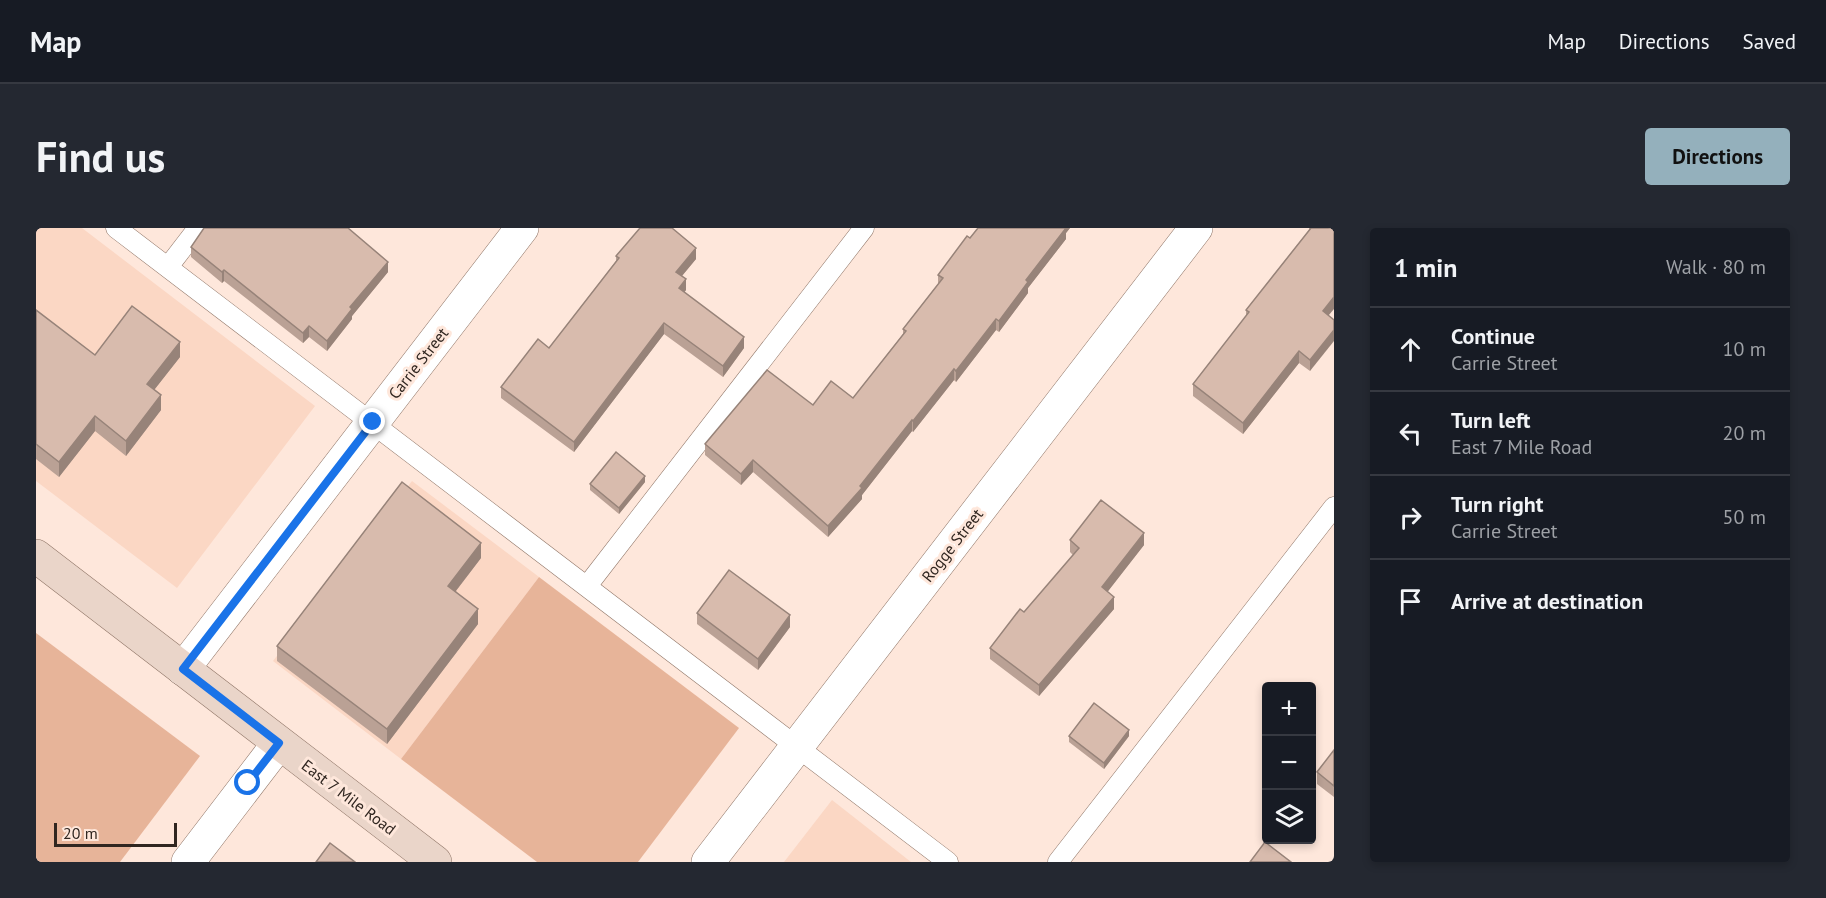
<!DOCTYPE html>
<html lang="en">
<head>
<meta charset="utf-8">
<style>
	body { margin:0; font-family:"PT Sans",sans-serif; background:#242831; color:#f1f3f6 }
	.controls { position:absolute; right:18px; bottom:18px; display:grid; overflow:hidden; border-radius:6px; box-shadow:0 3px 9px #0003 }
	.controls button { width:54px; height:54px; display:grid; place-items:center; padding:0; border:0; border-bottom:2px solid #363941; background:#171b24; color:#f1f3f6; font:30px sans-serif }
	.scale { position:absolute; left:18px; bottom:15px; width:123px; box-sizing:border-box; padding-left:6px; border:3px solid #302620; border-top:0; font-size:16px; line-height:21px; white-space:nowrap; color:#302620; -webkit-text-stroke:4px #fee7db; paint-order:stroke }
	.stop { position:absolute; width:18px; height:18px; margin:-14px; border:4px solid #1a73e8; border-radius:50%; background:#fff }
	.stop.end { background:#1a73e8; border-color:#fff; box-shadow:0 2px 6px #0008 }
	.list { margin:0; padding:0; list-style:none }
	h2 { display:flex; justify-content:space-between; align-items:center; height:78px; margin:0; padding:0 24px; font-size:26px }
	h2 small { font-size:20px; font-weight:400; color:#9ea1a6 }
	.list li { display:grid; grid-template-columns:39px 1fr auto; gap:18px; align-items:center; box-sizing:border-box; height:84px; padding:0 24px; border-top:2px solid #363941 }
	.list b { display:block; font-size:22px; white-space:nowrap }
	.list p { margin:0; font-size:20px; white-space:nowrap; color:#9ea1a6 }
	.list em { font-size:20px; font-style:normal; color:#9ea1a6 }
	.icon { flex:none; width:33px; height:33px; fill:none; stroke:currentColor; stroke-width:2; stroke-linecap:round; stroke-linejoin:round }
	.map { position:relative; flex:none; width:1298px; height:634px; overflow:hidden; border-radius:6px }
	header { display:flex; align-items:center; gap:36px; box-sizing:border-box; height:84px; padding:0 30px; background:#171b24; border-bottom:2px solid #363941 }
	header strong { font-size:28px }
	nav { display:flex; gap:33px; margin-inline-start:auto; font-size:21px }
	.intro { display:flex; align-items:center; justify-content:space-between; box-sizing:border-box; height:144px; padding:0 36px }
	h1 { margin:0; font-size:42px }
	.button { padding:15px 27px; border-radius:6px; background:#94b0bc; color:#111; font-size:21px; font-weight:700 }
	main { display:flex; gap:36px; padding:0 36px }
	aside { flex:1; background:#171b24; border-radius:6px; box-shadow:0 3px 9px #0003 }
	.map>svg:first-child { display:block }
	.built { fill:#fbd7c4 }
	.green { fill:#e7b499 }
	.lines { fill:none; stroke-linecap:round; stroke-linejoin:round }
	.lane-casing { stroke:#917769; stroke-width:21 }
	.street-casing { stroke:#917769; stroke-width:34 }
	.secondary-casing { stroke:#917769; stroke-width:34 }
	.lane { stroke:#fff; stroke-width:20 }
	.street { stroke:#fff; stroke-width:33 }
	.secondary { stroke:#ead5c9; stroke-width:33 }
	.wall { fill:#baa195 }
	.shaded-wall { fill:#978379 }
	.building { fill:#d8bbad; stroke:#978379; stroke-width:1.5 }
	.route { stroke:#1a73e8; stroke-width:8 }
	.labels { text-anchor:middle; stroke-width:6; stroke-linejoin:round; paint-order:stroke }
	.street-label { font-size:16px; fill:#302620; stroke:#fee7db }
</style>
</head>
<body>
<header>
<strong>Map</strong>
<nav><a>Map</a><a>Directions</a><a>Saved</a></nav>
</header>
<div class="intro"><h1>Find us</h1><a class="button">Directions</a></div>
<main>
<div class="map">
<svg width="1298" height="634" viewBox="0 0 1298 634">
	<rect width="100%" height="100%" fill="#fee7db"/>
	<g class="built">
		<polygon points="0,0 46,0 279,178 141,360 0,253"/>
		<polygon points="376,253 503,349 365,531 237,433"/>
		<polygon points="796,572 875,634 748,634"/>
	</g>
	<g class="green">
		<polygon points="503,349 703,500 602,634 501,634 365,531"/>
		<polygon points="0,405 164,528 84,634 0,634"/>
	</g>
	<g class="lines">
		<defs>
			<g id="lane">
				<polyline points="80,0 912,634"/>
				<polyline points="132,39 162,0"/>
				<polyline points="551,358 828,0"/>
				<polyline points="1022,634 1298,279"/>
			</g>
			<g id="street">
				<polyline points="147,441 486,0"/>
				<polyline points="152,634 243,515"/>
				<polyline points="672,634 1160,0"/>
			</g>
			<polyline id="secondary" points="0,328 399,634"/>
		</defs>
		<use href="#lane" class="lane-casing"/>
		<use href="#street" class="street-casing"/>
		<use href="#secondary" class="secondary-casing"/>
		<use href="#lane" class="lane"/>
		<use href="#street" class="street"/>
		<use href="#secondary" class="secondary"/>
	</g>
	<g class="wall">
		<polygon points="942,0 1034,0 1030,5 1030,11 992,60 992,65 963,104 960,102 920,154 918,152 877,204 876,203 826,267 826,271 792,309 717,244 705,257 669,227 669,216 777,177 817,170 867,106 867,101 902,56 902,47"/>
		<polygon points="1273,0 1298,0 1292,87 1274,143 1263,135 1207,206 1157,168 1157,156 1210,88 1210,82 1273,2"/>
		<polygon points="155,19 352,44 316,88 316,91 291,123 273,109 267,115 188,53 186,55 155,29"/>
		<polygon points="580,28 660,31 646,48 650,62 648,64 708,120 687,149 628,106 538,224 465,170 465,159 513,120 580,33"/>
		<polygon points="0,82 59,127 144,129 118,162 125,182 90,228 59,203 23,249 0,231"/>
		<polygon points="609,254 583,286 554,262 554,256"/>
		<polygon points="1034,312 1108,317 1071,364 1078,381 1003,468 954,431 954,420 988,384 1037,327 1034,324"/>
		<polygon points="445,330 420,363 442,396 351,516 241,433 241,418"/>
		<polygon points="661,385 754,399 722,442 661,396"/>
		<polygon points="1033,508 1093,508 1068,541 1033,514"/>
		<polygon points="1298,522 1298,569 1281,556 1281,544"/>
	</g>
	<g class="shaded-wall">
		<polygon points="1028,0 1034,0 1030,5 1030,11 992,60 992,65 963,104 963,93 990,52"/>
		<polygon points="660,20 660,31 640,55 640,44"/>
		<polygon points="352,34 352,44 316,88 316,91 291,123 291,113 314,79"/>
		<polygon points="188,42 188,53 186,55 186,44"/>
		<polygon points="650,51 650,62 643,71 643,60"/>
		<polygon points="1298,69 1298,81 1287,94 1287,83"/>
		<polygon points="960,91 960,102 920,154 920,143"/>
		<polygon points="628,95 628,106 538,224 538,214"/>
		<polygon points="273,98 273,109 267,115 267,105"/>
		<polygon points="1298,102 1298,113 1274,143 1274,132"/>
		<polygon points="708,109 708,120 687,149 687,138"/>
		<polygon points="144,114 144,129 111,171 111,156"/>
		<polygon points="1263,123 1263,135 1207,206 1207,195"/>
		<polygon points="918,141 918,152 877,204 877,193"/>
		<polygon points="125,167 125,182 90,228 90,213"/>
		<polygon points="59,188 59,203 23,249 23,234"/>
		<polygon points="876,192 876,203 826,267 826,271 792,309 792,298"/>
		<polygon points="717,232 717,244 705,257 705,246"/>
		<polygon points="609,248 609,254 583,286 583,280"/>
		<polygon points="1108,305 1108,317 1066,371 1066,359"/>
		<polygon points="445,315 445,330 412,373 412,358"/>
		<polygon points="1078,369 1078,381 1003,468 1003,457"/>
		<polygon points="442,381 442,396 351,516 351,501"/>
		<polygon points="754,387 754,399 722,442 722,431"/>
		<polygon points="1093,502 1093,508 1068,541 1068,535"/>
	</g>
	<g class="building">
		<polygon points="168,0 312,0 352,34 314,79 316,81 291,113 273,98 267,105 188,42 186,44 155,19"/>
		<polygon points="604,0 636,0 660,20 640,44 650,51 643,60 708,109 687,138 628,95 538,214 465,159 502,111 513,120 583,30 580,28"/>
		<polygon points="942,0 1030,0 990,52 992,54 963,93 960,91 920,143 918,141 877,193 876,192 824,258 826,260 792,298 717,232 705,246 669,216 731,142 777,177 795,153 817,170 870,103 867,101 907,50 902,47 931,8 934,10"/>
		<polygon points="1275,0 1298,0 1298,69 1287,83 1298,92 1298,102 1274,132 1263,123 1207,195 1157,156 1213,84 1210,82"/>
		<polygon points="96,78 144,114 111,156 125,167 90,213 59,188 23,234 0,216 0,82 59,127"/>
		<polygon points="580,224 609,248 583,280 554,256"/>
		<polygon points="366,254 445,315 412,358 442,381 351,501 241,418"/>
		<polygon points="1065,272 1108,305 1066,359 1078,369 1003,457 954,420 984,381 988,384 1043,320 1034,312"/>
		<polygon points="693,342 754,387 722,431 661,385"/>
		<polygon points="1058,475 1093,502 1068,535 1033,508"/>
		<polygon points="1298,522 1298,558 1281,544"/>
		<polygon points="1229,614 1255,634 1214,634"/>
		<polygon points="294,615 319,634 280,634"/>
	</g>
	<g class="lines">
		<polyline class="route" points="212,555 243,515 147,441 337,194"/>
	</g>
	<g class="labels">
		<g class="street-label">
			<text transform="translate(382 135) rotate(-52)" y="6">Carrie Street</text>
			<text transform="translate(916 317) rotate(-52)" y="6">Rogge Street</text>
			<text transform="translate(313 569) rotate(37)" y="6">East 7 Mile Road</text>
		</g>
	</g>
</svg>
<div class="controls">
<button>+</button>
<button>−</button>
<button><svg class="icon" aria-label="layers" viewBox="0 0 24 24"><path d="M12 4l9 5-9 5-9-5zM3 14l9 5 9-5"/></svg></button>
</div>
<div class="scale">20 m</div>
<div class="stop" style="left:212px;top:555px"></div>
<div class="stop end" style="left:337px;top:194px"></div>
</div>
<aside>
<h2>1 min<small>Walk · 80 m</small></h2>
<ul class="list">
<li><svg class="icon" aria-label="ahead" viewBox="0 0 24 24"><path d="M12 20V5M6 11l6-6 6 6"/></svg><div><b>Continue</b><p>Carrie Street</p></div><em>10 m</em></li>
<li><svg class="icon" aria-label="left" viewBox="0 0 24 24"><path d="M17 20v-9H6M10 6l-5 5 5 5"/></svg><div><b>Turn left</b><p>East 7 Mile Road</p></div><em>20 m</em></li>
<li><svg class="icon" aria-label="right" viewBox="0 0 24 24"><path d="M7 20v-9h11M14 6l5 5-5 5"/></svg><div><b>Turn right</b><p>Carrie Street</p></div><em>50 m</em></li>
<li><svg class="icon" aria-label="arrive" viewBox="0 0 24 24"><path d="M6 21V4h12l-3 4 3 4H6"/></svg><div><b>Arrive at destination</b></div></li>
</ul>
</aside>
</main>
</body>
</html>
